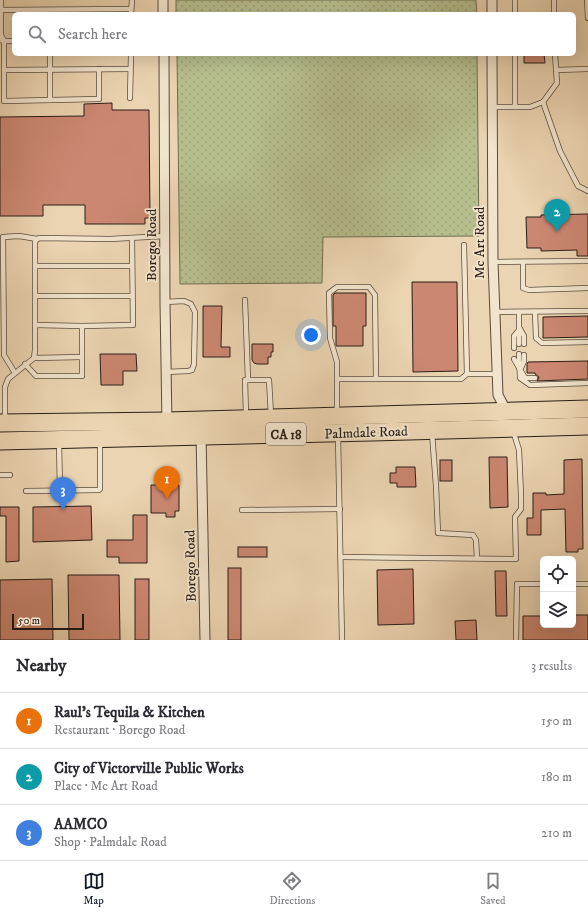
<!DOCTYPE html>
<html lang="en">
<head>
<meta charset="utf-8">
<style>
	body { margin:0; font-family:"IM FELL DW Pica",serif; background:#f2f2f3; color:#2b2b33 }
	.controls { position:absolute; right:12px; bottom:12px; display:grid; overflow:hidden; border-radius:6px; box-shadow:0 4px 16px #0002 }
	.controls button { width:36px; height:36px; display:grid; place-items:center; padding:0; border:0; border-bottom:1px solid #e1e1e2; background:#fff; color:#2b2b33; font:20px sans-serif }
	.scale { position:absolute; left:12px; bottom:10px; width:72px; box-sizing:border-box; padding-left:4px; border:2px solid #281e17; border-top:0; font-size:11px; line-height:14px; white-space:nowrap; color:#281e17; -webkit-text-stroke:3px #f2e3cc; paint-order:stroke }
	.you { position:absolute; left:311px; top:335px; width:14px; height:14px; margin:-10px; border:3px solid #fff; border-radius:50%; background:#1a73e8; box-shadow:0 0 0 6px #1a73e833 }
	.badge { display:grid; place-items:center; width:26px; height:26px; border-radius:50%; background:#111827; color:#fff; font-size:13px; font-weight:700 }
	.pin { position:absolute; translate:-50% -33px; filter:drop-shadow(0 1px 2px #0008) }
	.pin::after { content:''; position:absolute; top:21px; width:14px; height:12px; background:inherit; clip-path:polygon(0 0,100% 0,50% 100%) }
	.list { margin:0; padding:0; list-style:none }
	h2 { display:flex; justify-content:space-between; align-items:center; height:52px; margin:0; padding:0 16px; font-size:17px }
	h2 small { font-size:13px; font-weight:400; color:#7c7c81 }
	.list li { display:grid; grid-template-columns:26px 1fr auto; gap:12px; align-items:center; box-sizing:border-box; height:56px; padding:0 16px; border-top:1px solid #e1e1e2 }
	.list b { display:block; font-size:15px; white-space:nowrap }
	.list p { margin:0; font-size:13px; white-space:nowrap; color:#7c7c81 }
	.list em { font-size:13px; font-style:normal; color:#7c7c81 }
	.icon { flex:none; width:22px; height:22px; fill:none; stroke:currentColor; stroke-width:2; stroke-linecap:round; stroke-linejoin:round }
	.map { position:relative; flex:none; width:588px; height:640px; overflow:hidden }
	.search { position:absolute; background:#fff; box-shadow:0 4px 16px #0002; left:12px; right:12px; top:12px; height:44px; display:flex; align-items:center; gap:10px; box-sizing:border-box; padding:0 14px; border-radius:6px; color:#7c7c81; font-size:15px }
	.sheet { height:220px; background:#fff }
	nav { display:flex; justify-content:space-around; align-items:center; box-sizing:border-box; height:56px; border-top:1px solid #e1e1e2; background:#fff; font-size:11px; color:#7c7c81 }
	nav a { display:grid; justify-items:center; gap:2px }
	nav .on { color:#111827 }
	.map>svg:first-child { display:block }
	.grass { fill:url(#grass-dots); stroke:#6f6e52 }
	.building { fill:#cc8772; stroke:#281e17 }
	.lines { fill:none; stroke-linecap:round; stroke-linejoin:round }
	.lane-casing { stroke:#594c3e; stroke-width:6 }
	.street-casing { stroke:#594c3e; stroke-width:11 }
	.highway-casing { stroke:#281e17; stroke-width:19 }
	.lane { stroke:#f2e3cc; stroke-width:4.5 }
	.street { stroke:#f2e3cc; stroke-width:9 }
	.highway { stroke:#ebd4b1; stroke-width:17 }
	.labels { text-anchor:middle; stroke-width:3.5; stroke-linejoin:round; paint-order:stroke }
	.shield { fill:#f2e3cc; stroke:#65594d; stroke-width:1 }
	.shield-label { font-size:13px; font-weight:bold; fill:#281e17 }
	.street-label { font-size:14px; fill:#281e17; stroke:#f2e3cc }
</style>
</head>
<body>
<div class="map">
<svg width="588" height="640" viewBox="0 0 588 640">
	<defs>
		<pattern id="grass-dots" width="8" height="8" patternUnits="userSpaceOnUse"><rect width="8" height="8" fill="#b6bd8d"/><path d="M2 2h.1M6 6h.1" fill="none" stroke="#9ca279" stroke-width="1.8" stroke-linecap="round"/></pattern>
	</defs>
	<rect width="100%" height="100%" fill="#ebd4b1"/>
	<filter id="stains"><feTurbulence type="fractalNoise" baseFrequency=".005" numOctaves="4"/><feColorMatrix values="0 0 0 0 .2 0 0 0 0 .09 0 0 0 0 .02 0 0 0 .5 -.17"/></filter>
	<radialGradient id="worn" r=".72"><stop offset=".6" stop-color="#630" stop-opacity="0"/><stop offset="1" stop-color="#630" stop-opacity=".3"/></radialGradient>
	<g class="grass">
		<polygon points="176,0 476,0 477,14 176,14"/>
		<polygon points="177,54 477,54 479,236 323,237 322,283 180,284"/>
	</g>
	<g class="building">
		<polygon points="524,54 544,54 545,63 524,63"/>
		<polygon points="112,103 112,110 149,110 150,218 145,218 145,224 85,224 85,205 43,205 43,216 0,216 0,117 84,116 84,104"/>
		<polygon points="588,214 588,256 577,256 577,250 541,251 541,248 527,248 526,217 541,217 541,215"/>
		<polygon points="412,282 457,282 458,371 413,372"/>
		<polygon points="335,293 366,293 366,326 363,326 363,346 336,346 336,326 333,326 333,295"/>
		<polygon points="203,306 222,306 221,347 230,347 230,357 203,357"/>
		<polygon points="588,316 588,337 543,338 543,317"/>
		<polygon points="252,344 273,344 273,352 271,352 271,357 268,357 268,364 257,364 254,363 252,360"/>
		<polygon points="100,354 136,354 137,371 123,371 123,385 101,385"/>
		<polygon points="588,361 588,379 537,381 539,378 538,376 535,374 535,373 527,373 527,364 528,362"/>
		<polygon points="489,457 507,457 508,507 490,508"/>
		<polygon points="582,459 583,549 578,549 578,552 566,552 565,509 541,510 541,535 527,535 527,518 533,518 533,493 546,493 546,495 564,494 564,460"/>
		<rect x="440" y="460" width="12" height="21"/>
		<polygon points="396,467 415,467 416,487 397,487 397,483 390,483 390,473 396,473"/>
		<polygon points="151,485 179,485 179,511 175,511 175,517 166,517 166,513 151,513"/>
		<polygon points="91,506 92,540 33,542 33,507"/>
		<polygon points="0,507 19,507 19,561 6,562 6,516 0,516"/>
		<polygon points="133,515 147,515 147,563 119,563 119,557 107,557 107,540 133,540"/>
		<rect x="238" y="547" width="29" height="10"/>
		<rect x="228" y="568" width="13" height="72"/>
		<polygon points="413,569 414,624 378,625 377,570"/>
		<polygon points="495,571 506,571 507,616 496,616"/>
		<polygon points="68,575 119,575 120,640 69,640"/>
		<polygon points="52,579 53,640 0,640 0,580"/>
		<rect x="135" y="579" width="14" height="61"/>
		<polygon points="573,615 588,615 588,640 523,640 523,616 543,616 543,625 573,625"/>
		<polygon points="476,620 477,640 456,640 455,621"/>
	</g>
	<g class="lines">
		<defs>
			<g id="lane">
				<polyline points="1,0 1,35 4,41 14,41"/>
				<polyline points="515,0 515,14"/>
				<polyline points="554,0 554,14"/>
				<polyline points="587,0 588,18"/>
				<polyline points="1,10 131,9"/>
				<polyline points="131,14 132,0"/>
				<polyline points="0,40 4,41 4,101 99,99 99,69"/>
				<polyline points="50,54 50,100"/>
				<polyline points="515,54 515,107"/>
				<polyline points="4,70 130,69"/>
				<polyline points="556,70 588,69"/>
				<polyline points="130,98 131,54"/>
				<polyline points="543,102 560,151 578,186 588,191"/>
				<polyline points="493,107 530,107 543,102 557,83 555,54"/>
				<polyline points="464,245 467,374"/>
				<polyline points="493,262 588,261"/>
				<polyline points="523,262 523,288 529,290 588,288"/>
				<polyline points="35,266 132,266"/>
				<polyline points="35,296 132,296"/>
				<polyline points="245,300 248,380"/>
				<polyline points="165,302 184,301 191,304 195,312 194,364 192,370 188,371 166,372"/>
				<polyline points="494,312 588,311"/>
				<polyline points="535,312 536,338 542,343 588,342"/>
				<polyline points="35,325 82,326"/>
				<polyline points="520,329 524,336 524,344"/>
				<polyline points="519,344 519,312"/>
				<polyline points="514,348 514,336 520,329"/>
				<polyline points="519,354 520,378 530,385 588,383"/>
				<polyline points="34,358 82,357 82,326 133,325 132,238"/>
				<polyline points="514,359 525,378 535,378"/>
				<polyline points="25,364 36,376 82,376 82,357"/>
				<polyline points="521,368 524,361 524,355"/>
				<polyline points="15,373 4,355 3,237 19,236 37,239"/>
				<polyline points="337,379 461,379 467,374 497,374"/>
				<polyline points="337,412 337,362 330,338 329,293 337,287 369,287 375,295 376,379"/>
				<polyline points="246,415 245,380 269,380 271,415"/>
				<polyline points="5,420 5,387 8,379 34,358 35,350 35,241 39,238 110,239 165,236"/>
				<polyline points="432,433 436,486 438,533 473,535 476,540 477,558"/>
				<polyline points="338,436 342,640"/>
				<polyline points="59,442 60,491"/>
				<polyline points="0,475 10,475"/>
				<polyline points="26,491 99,490 100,489 100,442"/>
				<polyline points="242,510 340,509"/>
				<polyline points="341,557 516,559 515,517 521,509 521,495 519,450 516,440 513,431"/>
				<polyline points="573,584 588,584"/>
				<polyline points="516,640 517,584 543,584"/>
			</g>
			<g id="street">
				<polyline points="163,0 163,14"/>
				<polyline points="492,0 492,14"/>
				<polyline points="164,54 165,302 167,425"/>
				<polyline points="492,54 493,262 498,395 508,414"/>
				<polyline points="201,433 205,640"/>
			</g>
			<g id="highway">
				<polyline points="0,423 167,421 588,409"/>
				<polyline points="0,441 372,432 588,426"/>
			</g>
		</defs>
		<use href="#lane" class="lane-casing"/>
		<use href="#street" class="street-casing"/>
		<use href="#highway" class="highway-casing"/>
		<use href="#lane" class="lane"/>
		<use href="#street" class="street"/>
		<use href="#highway" class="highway"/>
	</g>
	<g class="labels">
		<rect class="shield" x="266" y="423" width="40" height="22" rx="3"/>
		<g class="shield-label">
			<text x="286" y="439">CA 18</text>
		</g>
		<g class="street-label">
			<text transform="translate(479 243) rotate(-90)" y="5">Mc Art Road</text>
			<text transform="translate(151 245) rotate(-90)" y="5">Borego Road</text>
			<text transform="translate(366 432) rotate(-2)" y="5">Palmdale Road</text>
			<text transform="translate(190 566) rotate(-91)" y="5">Borego Road</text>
		</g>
	</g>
	<rect width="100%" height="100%" filter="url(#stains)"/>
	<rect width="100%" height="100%" fill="url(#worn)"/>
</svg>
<div class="controls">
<button><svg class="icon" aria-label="locate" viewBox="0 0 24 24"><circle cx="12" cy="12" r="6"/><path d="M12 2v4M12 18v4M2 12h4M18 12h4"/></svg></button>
<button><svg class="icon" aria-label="layers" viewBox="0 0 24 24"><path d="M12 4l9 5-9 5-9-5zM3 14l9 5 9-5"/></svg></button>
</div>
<div class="scale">50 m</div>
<div class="you"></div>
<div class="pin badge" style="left:167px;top:499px;background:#e8710a">1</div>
<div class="pin badge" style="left:557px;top:232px;background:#0f9aa8">2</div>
<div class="pin badge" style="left:63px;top:510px;background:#3f7fe0">3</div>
<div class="search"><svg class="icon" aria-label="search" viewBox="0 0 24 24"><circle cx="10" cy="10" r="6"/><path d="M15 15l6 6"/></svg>Search here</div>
</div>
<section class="sheet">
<h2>Nearby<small>3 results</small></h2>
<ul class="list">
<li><span class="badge" style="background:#e8710a">1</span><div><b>Raul's Tequila &amp; Kitchen</b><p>Restaurant · Borego Road</p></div><em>150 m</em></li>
<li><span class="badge" style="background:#0f9aa8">2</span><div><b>City of Victorville Public Works</b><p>Place · Mc Art Road</p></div><em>180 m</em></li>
<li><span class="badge" style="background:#3f7fe0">3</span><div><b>AAMCO</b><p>Shop · Palmdale Road</p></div><em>210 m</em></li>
</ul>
</section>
<nav>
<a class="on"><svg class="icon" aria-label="map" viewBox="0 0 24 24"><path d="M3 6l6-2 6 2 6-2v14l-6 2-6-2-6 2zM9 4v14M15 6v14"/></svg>Map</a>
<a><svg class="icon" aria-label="directions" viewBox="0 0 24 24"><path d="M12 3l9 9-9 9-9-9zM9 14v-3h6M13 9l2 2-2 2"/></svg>Directions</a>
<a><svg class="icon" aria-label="saved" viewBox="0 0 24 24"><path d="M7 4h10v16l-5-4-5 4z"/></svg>Saved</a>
</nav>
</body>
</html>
